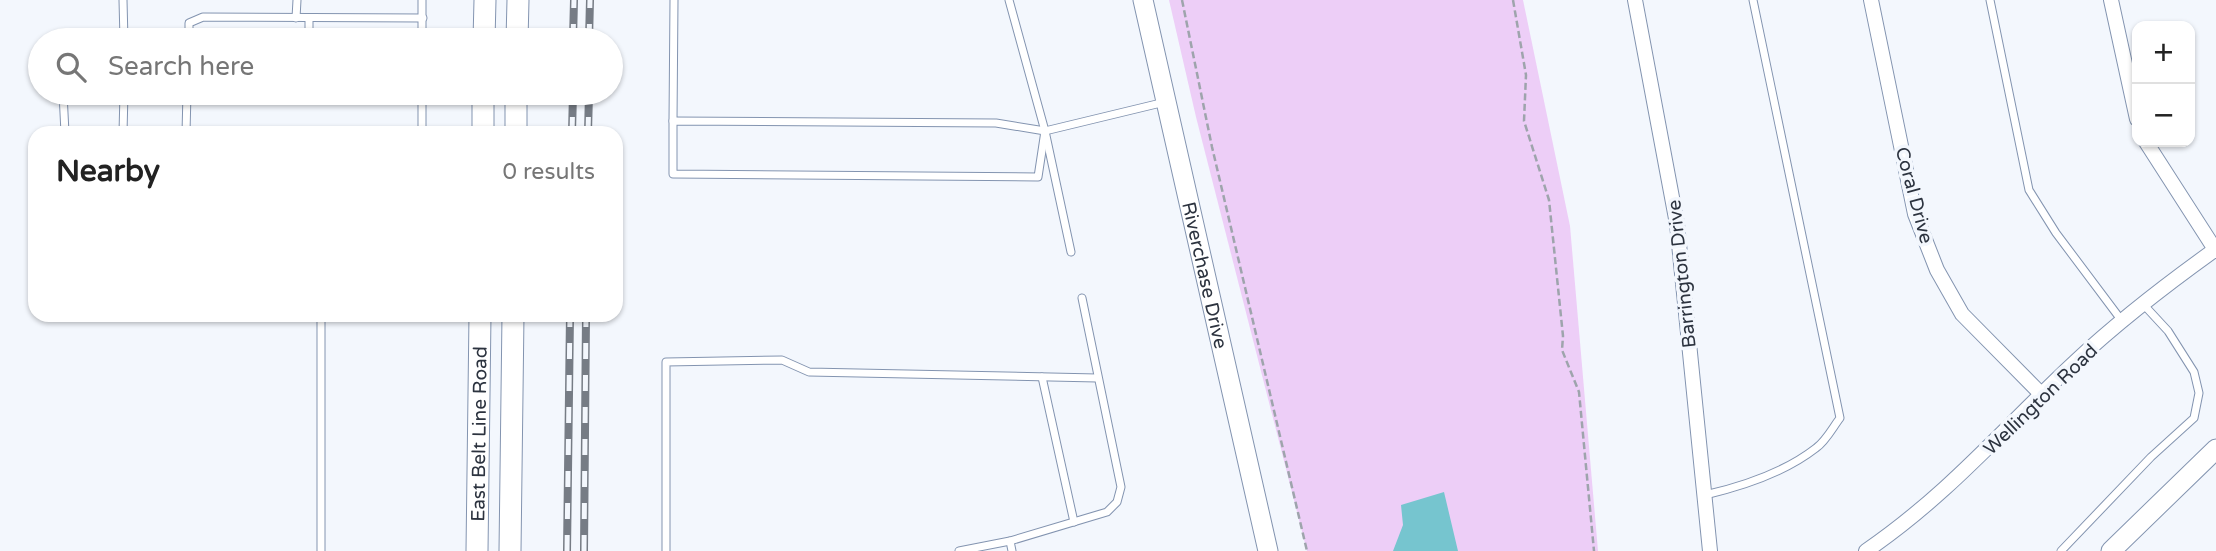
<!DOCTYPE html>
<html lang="en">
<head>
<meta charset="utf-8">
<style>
	body { margin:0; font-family:"Varela Round",sans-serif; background:#f2f2f2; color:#222 }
	.controls { position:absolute; right:21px; top:21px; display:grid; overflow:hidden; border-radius:14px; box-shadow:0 2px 5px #0004 }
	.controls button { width:63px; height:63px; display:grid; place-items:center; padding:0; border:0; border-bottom:2px solid #e0e0e0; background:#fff; color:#222; font:35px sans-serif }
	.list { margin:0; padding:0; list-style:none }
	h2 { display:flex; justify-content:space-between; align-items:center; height:91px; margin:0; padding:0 28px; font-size:30px }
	h2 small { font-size:23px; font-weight:400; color:#767676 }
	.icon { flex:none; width:38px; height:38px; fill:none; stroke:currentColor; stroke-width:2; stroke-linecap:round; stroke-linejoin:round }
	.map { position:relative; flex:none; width:2216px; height:551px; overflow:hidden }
	.search { position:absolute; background:#fff; box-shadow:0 2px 5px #0004; left:28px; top:28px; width:595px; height:77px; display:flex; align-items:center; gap:18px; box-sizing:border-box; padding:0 24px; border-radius:38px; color:#767676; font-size:26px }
	.panel { position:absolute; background:#fff; box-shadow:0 2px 5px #0004; left:28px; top:126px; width:595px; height:196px; border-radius:21px }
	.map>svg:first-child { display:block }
	.green { fill:#edcef7 }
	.water { fill:#76c5cf }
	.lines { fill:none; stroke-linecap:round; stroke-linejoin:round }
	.lane-casing { stroke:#8394b0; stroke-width:9 }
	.street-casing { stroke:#8394b0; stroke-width:16 }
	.secondary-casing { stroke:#8394b0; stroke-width:21 }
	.primary-casing { stroke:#8394b0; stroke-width:23 }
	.path { stroke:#9ea4ac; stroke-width:2.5; stroke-dasharray:7 3.5; stroke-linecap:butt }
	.lane { stroke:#fff; stroke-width:7 }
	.street { stroke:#fff; stroke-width:14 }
	.secondary { stroke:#fff; stroke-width:19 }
	.primary { stroke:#fff; stroke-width:21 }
	.rail-casing { stroke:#767c85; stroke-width:8 }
	.rail { stroke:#f3f7fd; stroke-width:5; stroke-dasharray:16; stroke-linecap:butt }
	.labels { text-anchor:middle; stroke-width:7; stroke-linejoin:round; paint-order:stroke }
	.street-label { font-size:19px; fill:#2c333f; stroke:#f3f7fd }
</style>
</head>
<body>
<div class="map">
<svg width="2216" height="551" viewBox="0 0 2216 551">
	<rect width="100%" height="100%" fill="#f3f7fd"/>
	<polygon class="green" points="1169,0 1523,0 1570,226 1598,551 1307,551 1196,117"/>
	<polygon class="water" points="1444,492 1458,551 1393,551 1403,525 1401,505"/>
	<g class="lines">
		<defs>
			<g id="lane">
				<polyline points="123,0 124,40"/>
				<polyline points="422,0 422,40"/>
				<polyline points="1009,0 1045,131 1071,252"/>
				<polyline points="1990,0 2029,190 2056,233 2122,321"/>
				<polyline points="296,18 297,0"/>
				<polyline points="309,18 309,40"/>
				<polyline points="189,40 189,23 203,17 423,18"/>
				<polyline points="63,93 65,133"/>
				<polyline points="673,121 674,0"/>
				<polyline points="1045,131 1038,177 673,174 673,121 996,123 1045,131 1165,102"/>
				<polyline points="123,133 124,93"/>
				<polyline points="186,133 187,93"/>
				<polyline points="422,133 422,93"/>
				<polyline points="1042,377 1074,522"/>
				<path d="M1705,495c39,-9 79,-22 111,-47 10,-7 17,-21 24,-30l-87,-418"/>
				<polyline points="321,551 321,315"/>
				<polyline points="666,551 666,362 782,360 809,372 1097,378"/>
				<polyline points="959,551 1010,541"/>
				<polyline points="1012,551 1010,541 1107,512 1117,502 1121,487 1082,298"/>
				<polyline points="2061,551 2151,457 2194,418 2199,393 2194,372 2168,331 2143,304"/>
			</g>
			<g id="street">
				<polyline points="1635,0 1677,224 1710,551"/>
				<polyline points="1871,0 1915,214 1937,270 1962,314 2041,394"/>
				<polyline points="2111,0 2137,119"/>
				<polyline points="2146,142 2216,251"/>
				<path d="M1866,551c83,-57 137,-122 209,-189 44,-41 92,-78 141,-113"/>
			</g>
			<g id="secondary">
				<path id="s1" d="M1143,0l125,551"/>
				<polyline points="2111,551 2216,449"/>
			</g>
			<g id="primary">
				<polyline points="484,40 485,0"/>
				<polyline points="517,40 518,0"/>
				<polyline points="483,133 483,93"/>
				<polyline points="516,133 516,93"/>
				<path id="s2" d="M477,551l3,-236"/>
				<polyline points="510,551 513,315"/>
			</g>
		</defs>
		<use href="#lane" class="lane-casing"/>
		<use href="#street" class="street-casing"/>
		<use href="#secondary" class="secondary-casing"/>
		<use href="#primary" class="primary-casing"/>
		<g class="path">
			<polyline points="1182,0 1212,147 1307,551"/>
			<polyline points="1513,0 1526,75 1524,121 1549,200 1563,336 1562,350 1579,392 1594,551"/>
		</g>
		<use href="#lane" class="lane"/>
		<use href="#street" class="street"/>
		<use href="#secondary" class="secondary"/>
		<use href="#primary" class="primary"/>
		<defs>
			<g id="rail">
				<polyline points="573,40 574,0"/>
				<polyline points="589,40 590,0"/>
				<polyline points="572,133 573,93"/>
				<polyline points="588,133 589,93"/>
				<polyline points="567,551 570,315"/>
				<polyline points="584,551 586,315"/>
			</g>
		</defs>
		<use href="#rail" class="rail-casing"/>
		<use href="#rail" class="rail"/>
	</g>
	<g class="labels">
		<g class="street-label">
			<text transform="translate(1915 195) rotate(75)" y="7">Coral Drive</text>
			<text transform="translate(1681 274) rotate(-96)" y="7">Barrington Drive</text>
			<text dy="7" stroke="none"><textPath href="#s1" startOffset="282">Riverchase Drive</textPath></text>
			<text transform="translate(2040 399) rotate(-44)" y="7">Wellington Road</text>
			<text dy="7" stroke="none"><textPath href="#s2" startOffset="117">East Belt Line Road</textPath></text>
		</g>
	</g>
</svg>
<div class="controls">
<button>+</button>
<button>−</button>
</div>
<div class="search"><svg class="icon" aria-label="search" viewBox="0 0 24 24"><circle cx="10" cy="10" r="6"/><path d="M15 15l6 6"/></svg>Search here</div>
<section class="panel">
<h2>Nearby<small>0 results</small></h2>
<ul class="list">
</ul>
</section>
</div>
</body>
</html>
